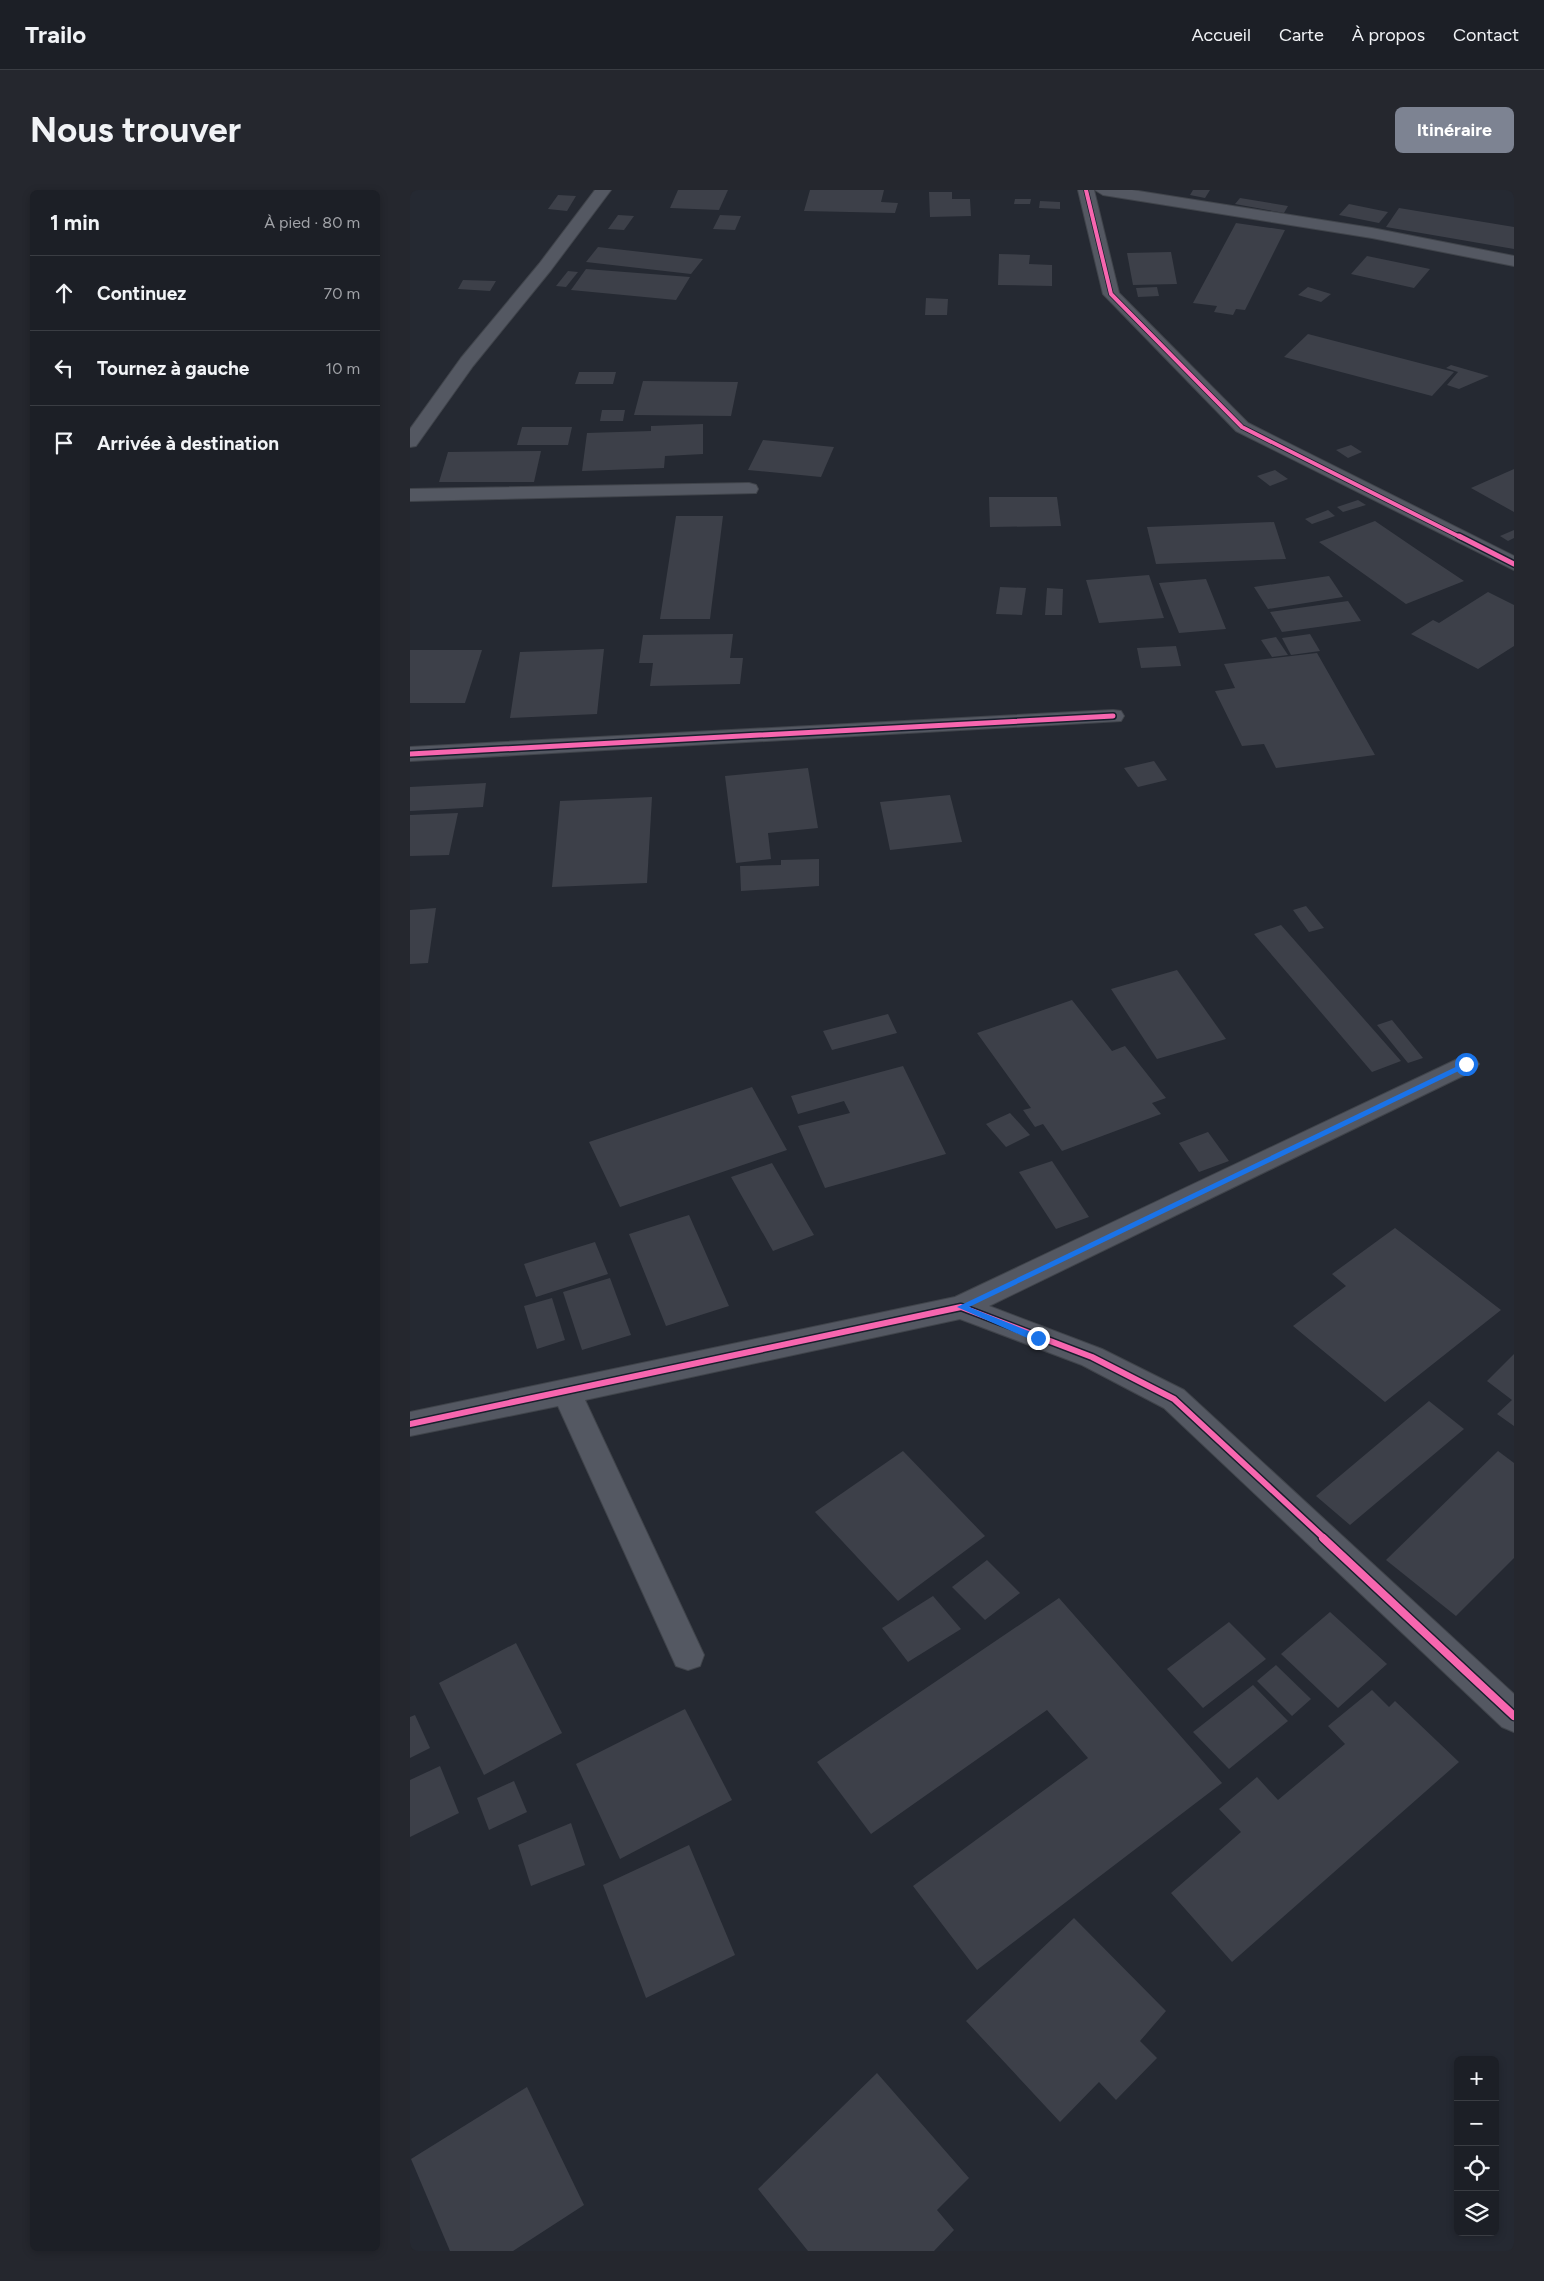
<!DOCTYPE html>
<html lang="fr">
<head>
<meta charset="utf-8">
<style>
	body { margin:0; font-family:Figtree,sans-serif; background:#25272e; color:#f1f3f6 }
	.controls { position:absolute; right:15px; bottom:15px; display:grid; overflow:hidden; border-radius:8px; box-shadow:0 2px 8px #0003 }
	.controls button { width:45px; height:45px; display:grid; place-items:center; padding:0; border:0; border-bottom:1px solid #3a3d43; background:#1c1f26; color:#f1f3f6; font:25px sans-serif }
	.stop { position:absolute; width:15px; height:15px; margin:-11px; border:4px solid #1a73e8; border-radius:50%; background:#fff }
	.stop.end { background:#1a73e8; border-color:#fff; box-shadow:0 1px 5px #0008 }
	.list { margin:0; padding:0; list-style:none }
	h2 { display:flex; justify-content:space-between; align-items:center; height:65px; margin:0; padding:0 20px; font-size:21px }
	h2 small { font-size:16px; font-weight:400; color:#a0a2a7 }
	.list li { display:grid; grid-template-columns:32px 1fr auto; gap:15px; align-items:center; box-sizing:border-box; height:75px; padding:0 20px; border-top:1px solid #3a3d43 }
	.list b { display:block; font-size:19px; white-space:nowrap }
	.list em { font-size:16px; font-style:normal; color:#a0a2a7 }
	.icon { flex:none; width:28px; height:28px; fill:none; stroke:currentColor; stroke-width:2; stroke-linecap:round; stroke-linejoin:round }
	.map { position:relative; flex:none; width:1104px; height:2061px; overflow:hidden; border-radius:8px }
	header { display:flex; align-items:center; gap:30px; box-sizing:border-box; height:70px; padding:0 25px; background:#1c1f26; border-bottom:1px solid #3a3d43 }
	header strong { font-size:24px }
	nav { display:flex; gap:28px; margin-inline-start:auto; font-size:18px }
	.intro { display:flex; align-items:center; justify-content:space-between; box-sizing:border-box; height:120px; padding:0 30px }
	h1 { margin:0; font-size:35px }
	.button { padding:12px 22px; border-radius:8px; background:#7d8392; color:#fff; font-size:18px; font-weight:700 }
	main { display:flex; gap:30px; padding:0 30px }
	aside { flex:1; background:#1c1f26; border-radius:8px; box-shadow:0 2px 8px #0003 }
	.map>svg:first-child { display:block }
	.building { fill:#3d4049 }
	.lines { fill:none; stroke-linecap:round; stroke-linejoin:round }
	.minor-casing { stroke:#40444b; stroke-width:2 }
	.minor { fill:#545862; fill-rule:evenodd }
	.cycleway-far3-casing { stroke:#191f2d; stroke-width:5.5 }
	.cycleway-far2-casing { stroke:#191f2d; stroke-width:8 }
	.cycleway-far1-casing { stroke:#191f2d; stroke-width:9 }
	.cycleway-casing { stroke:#191f2d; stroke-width:11 }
	.cycleway-far3 { stroke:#f766af; stroke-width:4 }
	.cycleway-far2 { stroke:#f766af; stroke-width:5 }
	.cycleway-far1 { stroke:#f766af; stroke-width:6 }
	.cycleway { stroke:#f766af; stroke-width:8 }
	.route { fill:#1a73e8 }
</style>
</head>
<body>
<header>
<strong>Trailo</strong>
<nav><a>Accueil</a><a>Carte</a><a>À propos</a><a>Contact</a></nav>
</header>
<div class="intro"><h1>Nous trouver</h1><a class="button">Itinéraire</a></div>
<main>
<aside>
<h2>1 min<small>À pied · 80 m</small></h2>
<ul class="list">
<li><svg class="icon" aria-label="ahead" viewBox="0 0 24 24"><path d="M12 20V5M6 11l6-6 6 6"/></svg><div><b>Continuez</b></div><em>70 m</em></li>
<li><svg class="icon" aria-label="left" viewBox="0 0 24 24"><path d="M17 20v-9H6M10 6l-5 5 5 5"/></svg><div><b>Tournez à gauche</b></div><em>10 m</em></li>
<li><svg class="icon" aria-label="arrive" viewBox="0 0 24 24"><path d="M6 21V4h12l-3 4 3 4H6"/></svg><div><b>Arrivée à destination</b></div></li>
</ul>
</aside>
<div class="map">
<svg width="1104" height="2061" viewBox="0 0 1104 2061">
	<rect width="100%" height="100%" fill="#252932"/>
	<g class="building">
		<polygon points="268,0 318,0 309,20 260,18"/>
		<polygon points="400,0 474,0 471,12 488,13 485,23 394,21"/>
		<polygon points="783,0 800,0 795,8 780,5"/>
		<polygon points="519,2 542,2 542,9 560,9 561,26 520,27"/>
		<polygon points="148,5 166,6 157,21 138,19"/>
		<polygon points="830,8 878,16 874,23 825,14"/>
		<polygon points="605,9 621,9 620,14 604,14"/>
		<polygon points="630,11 650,12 650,19 629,18"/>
		<polygon points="939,14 978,22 969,33 929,25"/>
		<polygon points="989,18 1104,37 1104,59 976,37"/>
		<polygon points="208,25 224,26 214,40 198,39"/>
		<polygon points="310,25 331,26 325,40 303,39"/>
		<polygon points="826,33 875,40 835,120 826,119 823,125 804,122 807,116 783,113"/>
		<polygon points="188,57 293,69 281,84 176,72"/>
		<polygon points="761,62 767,94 723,95 717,63"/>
		<polygon points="589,64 620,65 619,74 642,75 642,96 588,95"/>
		<polygon points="957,66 1020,79 1004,98 941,84"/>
		<polygon points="176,79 280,87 266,110 161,100"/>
		<polygon points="158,81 168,82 156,97 146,96"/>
		<polygon points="53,90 86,91 80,101 48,99"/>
		<polygon points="747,97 749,106 728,107 726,98"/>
		<polygon points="898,97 921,104 911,112 888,105"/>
		<polygon points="516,108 538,109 537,125 515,125"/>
		<polygon points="898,144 1044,182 1022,206 874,167"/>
		<polygon points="1041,175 1079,186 1049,199 1037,195 1048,182 1036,178"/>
		<polygon points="169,182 206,182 203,194 165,194"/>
		<polygon points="233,191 328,192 321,226 224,225"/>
		<polygon points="192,220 215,220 213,231 190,231"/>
		<polygon points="293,234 293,264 255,266 254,278 172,281 177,243 241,241 241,236"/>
		<polygon points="112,237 162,237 158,255 107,255"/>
		<polygon points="353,250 424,257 411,287 338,280"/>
		<polygon points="941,255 952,262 938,268 926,260"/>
		<polygon points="131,261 124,292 29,292 38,262"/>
		<polygon points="1104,279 1104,322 1061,298"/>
		<polygon points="865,280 878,289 860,296 847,286"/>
		<polygon points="579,307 647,307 651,336 580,337"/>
		<polygon points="948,310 956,315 933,322 927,317"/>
		<polygon points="918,320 925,326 902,334 895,329"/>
		<polygon points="266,326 313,326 300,429 250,429"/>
		<polygon points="965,331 1012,363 1054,391 996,414 909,352"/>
		<polygon points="864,332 876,369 746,374 737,337"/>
		<polygon points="1104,340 1104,348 1098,351 1090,346"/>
		<polygon points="739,385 754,428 689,433 676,390"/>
		<polygon points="919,386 933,407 858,419 844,397"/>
		<polygon points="796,389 816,439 769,443 749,393"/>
		<polygon points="590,397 616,398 612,425 586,424"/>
		<polygon points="637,398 653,399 652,425 635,425"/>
		<polygon points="1078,402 1104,415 1104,456 1068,479 1001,444 1023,430 1029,433"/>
		<polygon points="938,411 951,431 872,442 860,422"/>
		<polygon points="323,444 320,468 333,468 330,494 240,496 243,473 229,473 233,445"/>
		<polygon points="900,444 910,461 881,465 872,448"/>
		<polygon points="866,447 878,465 862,467 851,450"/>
		<polygon points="766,456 771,476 731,478 727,458"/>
		<polygon points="194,459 187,524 100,528 110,462"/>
		<polygon points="0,460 72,460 55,513 0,513"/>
		<polygon points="907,463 965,565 866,578 854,554 832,556 805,501 825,498 814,474"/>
		<polygon points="744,571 757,590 728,597 714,578"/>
		<polygon points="398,578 408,638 358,643 361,669 326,673 315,586"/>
		<polygon points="76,593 73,617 0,621 0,597"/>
		<polygon points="540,605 552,652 480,660 470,612"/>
		<polygon points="242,607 237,693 142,697 150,611"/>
		<polygon points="48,623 39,665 0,666 0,625"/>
		<polygon points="409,669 409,696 331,701 330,676 371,675 371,670"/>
		<polygon points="896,716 914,738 899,742 883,720"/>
		<polygon points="26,718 18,773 0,774 0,720"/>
		<polygon points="871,735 991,871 962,882 844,744"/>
		<polygon points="767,780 816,849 747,869 701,799"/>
		<polygon points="662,810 702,861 715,856 756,908 742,913 751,924 652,961 633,934 625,937 613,920 621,918 567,843"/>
		<polygon points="478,824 487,843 422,860 413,841"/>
		<polygon points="982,830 1013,868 998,873 967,835"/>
		<polygon points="493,876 536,964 415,998 388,936 440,923 434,911 388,924 381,906"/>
		<polygon points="342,897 377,960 210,1017 179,952"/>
		<polygon points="600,923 620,945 596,957 576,934"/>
		<polygon points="798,942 819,971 789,982 769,953"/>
		<polygon points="642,971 679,1027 646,1039 609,982"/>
		<polygon points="362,973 404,1045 363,1061 321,987"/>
		<polygon points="279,1025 319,1116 256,1136 219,1044"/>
		<polygon points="985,1038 1091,1120 975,1212 883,1136 936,1096 922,1084"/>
		<polygon points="185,1052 198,1084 126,1107 114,1074"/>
		<polygon points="200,1088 221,1145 172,1160 153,1102"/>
		<polygon points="142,1108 155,1150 127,1159 114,1116"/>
		<polygon points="1104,1164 1104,1236 1087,1224 1102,1210 1077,1191"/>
		<polygon points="1019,1211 1054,1239 940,1335 906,1306"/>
		<polygon points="493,1261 575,1346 488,1411 405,1322"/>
		<polygon points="1088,1261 1104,1273 1104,1368 1046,1426 976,1370"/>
		<polygon points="577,1370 610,1403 575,1430 542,1397"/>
		<polygon points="523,1406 551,1439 498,1472 472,1438"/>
		<polygon points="649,1408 812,1593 567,1780 503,1696 678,1568 637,1520 461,1644 407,1572"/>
		<polygon points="920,1422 977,1474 928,1518 871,1464"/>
		<polygon points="819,1432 856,1469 793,1518 757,1479"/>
		<polygon points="106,1453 152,1543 74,1585 29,1493"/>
		<polygon points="866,1475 901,1509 882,1526 847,1491"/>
		<polygon points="843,1495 878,1531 819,1579 783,1542"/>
		<polygon points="962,1500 979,1517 985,1511 1049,1572 822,1772 761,1703 831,1642 809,1619 847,1587 868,1610 935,1554 918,1536"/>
		<polygon points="275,1519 322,1610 210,1669 166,1574"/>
		<polygon points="5,1525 20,1558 0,1568 0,1527"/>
		<polygon points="30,1576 49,1623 0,1647 0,1590"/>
		<polygon points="104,1591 117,1622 79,1640 67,1608"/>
		<polygon points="161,1633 175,1675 121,1696 108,1655"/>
		<polygon points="279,1655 325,1765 236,1808 193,1695"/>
		<polygon points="664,1728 756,1821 730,1851 747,1868 706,1910 689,1892 650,1932 556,1831"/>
		<polygon points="467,1883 559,1988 527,2020 544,2040 524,2061 398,2061 348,1999"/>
		<polygon points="117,1897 174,2015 103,2061 40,2061 1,1969"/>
	</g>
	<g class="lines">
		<defs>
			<g id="minor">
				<polygon points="185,0 201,0 141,80 63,176 6,256 0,257 0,239 51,168 129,74"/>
				<polygon points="668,0 684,0 709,103 838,233 1104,366 1104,380 826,241 693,104"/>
				<polygon points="685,0 722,0 962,38 1104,66 1104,76 962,48 693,5"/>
				<polygon points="339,293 346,295 348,299 346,303 0,311 0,299"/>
				<polygon points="703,520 711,521 714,526 711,531 0,571 0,557"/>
				<polygon points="1056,865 1065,868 1069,874 1065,880 579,1116 692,1159 774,1200 1104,1504 1104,1542 1092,1537 754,1218 672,1175 550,1129 175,1210 294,1465 290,1476 278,1480 266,1476 148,1216 0,1246 0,1222 545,1107"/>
			</g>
		</defs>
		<use href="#minor" class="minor-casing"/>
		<use href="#minor" class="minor"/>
		<defs>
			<polyline id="cycleway-far3" points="676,0 701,104 832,237 1052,348"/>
			<g id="cycleway-far2">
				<polyline points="1049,346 1104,374"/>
				<polyline points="0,564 703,526"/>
			</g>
			<polyline id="cycleway-far1" points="0,1234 551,1117 682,1167 764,1209 915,1349"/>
			<polyline id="cycleway" points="913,1348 1104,1526"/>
		</defs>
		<use href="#cycleway-far3" class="cycleway-far3-casing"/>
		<use href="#cycleway-far2" class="cycleway-far2-casing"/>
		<use href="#cycleway-far1" class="cycleway-far1-casing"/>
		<use href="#cycleway" class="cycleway-casing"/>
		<use href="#cycleway-far3" class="cycleway-far3"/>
		<use href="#cycleway-far2" class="cycleway-far2"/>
		<use href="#cycleway-far1" class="cycleway-far1"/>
		<use href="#cycleway" class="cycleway"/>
	</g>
	<polygon class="route" points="1056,872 1060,874 1059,876 559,1117 631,1146 631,1151 624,1151 547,1117"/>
</svg>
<div class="controls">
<button>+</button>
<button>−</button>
<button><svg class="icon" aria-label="locate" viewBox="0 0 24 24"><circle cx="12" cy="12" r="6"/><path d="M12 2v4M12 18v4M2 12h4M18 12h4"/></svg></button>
<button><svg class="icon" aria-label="layers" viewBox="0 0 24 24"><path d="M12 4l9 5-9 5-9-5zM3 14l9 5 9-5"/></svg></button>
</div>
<div class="stop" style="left:1056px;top:874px"></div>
<div class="stop end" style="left:628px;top:1148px"></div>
</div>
</main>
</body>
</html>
